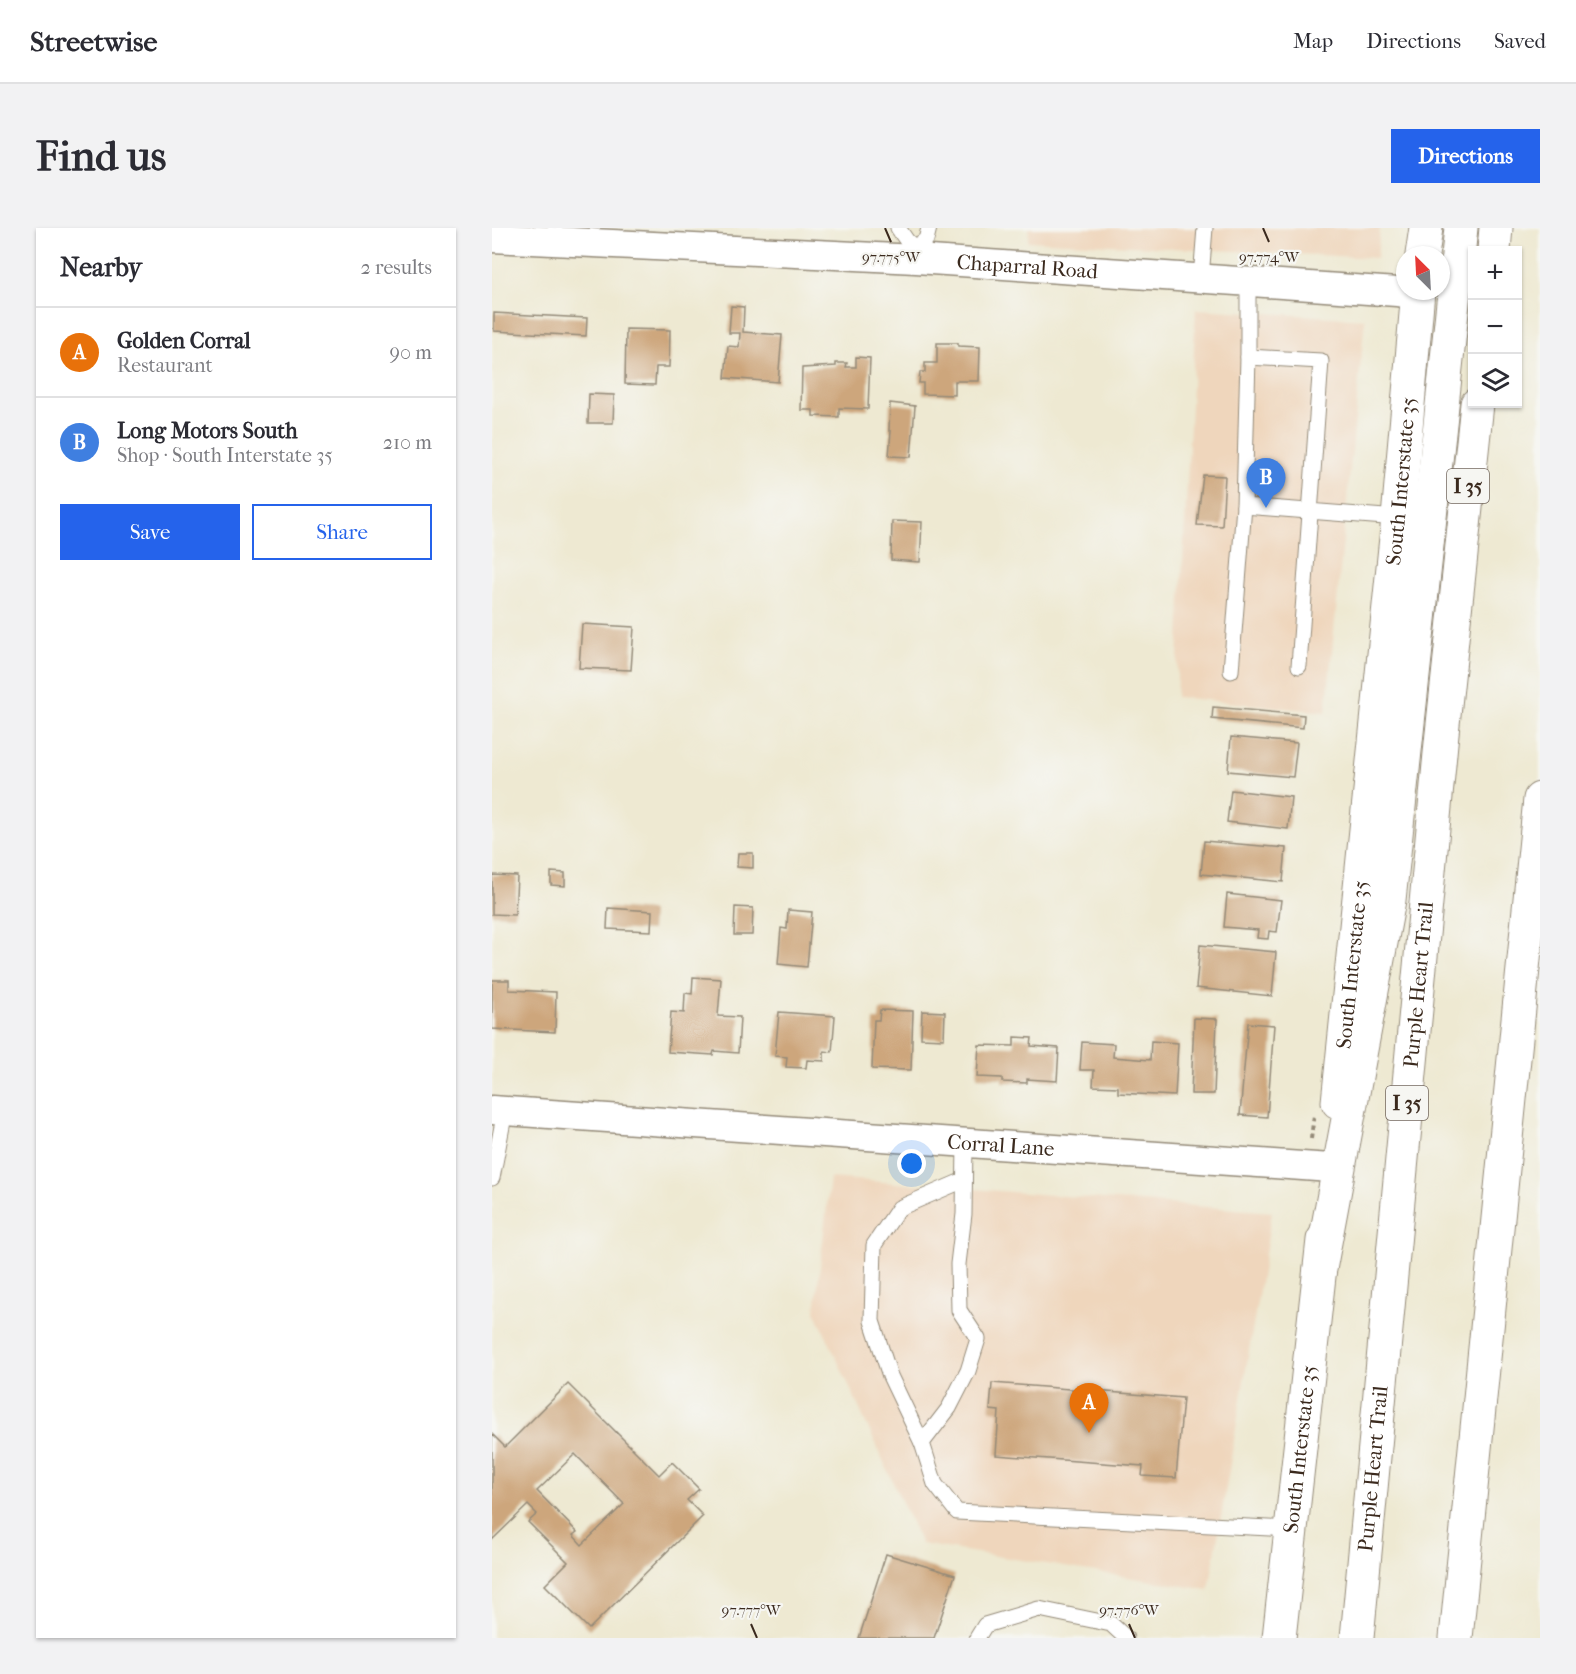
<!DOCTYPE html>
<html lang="en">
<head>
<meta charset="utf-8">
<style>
	body { margin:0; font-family:"IM FELL French Canon",serif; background:#f2f2f3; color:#2b2b33 }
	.controls { position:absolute; right:18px; top:18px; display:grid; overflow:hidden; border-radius:0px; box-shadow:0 2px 4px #0004 }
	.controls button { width:54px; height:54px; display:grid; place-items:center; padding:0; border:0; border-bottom:2px solid #e1e1e2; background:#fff; color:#2b2b33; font:30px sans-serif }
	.compass { position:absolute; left:904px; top:18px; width:54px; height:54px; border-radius:50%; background:#fff; box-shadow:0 2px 4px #0004; rotate:336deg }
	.you { position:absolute; left:420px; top:936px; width:21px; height:21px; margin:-15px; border:4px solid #fff; border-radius:50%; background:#1a73e8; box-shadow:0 0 0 9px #1a73e833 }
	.badge { display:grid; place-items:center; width:39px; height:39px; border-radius:50%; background:#2563eb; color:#fff; font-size:20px; font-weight:700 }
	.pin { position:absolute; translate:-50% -50px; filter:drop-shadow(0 2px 3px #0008) }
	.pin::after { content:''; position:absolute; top:32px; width:21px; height:18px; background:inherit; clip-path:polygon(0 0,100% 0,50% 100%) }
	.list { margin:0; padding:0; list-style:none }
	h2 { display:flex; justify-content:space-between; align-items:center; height:78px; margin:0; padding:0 24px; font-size:26px }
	h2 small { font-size:20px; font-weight:400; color:#7c7c81 }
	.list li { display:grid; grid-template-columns:39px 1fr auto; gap:18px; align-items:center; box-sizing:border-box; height:90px; padding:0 24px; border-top:2px solid #e1e1e2 }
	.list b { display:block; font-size:22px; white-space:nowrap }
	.list p { margin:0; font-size:20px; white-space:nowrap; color:#7c7c81 }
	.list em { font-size:20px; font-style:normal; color:#7c7c81 }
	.actions { display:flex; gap:12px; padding:18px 24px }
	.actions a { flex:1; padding:14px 0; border:2px solid #2563eb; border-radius:0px; text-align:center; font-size:21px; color:#2563eb }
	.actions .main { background:#2563eb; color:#fff }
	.icon { flex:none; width:33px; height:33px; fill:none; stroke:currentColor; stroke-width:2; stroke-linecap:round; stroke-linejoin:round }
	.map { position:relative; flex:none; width:1048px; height:1410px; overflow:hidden; border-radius:0px }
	header { display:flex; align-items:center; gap:36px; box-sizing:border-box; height:84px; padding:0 30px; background:#fff; border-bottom:2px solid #e1e1e2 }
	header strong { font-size:28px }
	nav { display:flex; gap:33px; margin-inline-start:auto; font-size:21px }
	.intro { display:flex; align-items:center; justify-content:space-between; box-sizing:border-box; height:144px; padding:0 36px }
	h1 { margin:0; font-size:42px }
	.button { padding:15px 27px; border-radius:0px; background:#2563eb; color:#fff; font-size:21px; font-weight:700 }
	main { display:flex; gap:36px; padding:0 36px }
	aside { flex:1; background:#fff; border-radius:0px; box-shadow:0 2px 4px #0004 }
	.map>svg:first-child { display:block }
	.built { fill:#efd6bc }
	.building { fill:#cda67c; fill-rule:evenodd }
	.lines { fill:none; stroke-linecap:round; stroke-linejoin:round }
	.service-casing { stroke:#948a78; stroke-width:17 }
	.minor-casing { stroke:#948a78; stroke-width:31 }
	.secondary-casing { stroke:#948a78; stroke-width:35 }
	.motorway-casing { stroke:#948a78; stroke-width:35 }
	.path { stroke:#948a78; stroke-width:4; stroke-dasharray:4.5 4.5; stroke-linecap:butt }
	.service { stroke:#fff; stroke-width:15 }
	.minor { stroke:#fff; stroke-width:28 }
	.secondary { stroke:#fff; stroke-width:33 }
	.motorway { stroke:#fff; stroke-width:33 }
	.ticks { fill:none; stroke:#3b2a1e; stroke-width:2 }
	.labels { text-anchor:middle; stroke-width:4.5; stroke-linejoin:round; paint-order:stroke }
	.shield { fill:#f6f6f2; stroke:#73675e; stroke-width:1.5 }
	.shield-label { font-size:20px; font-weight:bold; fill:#3b2a1e }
	.street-label { font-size:21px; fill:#3b2a1e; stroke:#f6f6f2 }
	.ticks-label { font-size:15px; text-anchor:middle; fill:#3b2a1e; stroke:#f6f6f2; stroke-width:4.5; stroke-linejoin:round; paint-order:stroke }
</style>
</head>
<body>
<header>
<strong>Streetwise</strong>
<nav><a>Map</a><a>Directions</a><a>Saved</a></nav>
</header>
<div class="intro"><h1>Find us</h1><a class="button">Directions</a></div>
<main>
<aside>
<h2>Nearby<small>2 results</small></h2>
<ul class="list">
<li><span class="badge" style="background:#e8710a">A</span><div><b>Golden Corral</b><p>Restaurant</p></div><em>90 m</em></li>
<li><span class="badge" style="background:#3f7fe0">B</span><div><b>Long Motors South</b><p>Shop · South Interstate 35</p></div><em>210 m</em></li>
</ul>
<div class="actions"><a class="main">Save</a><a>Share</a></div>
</aside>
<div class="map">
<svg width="1048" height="1410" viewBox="0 0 1048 1410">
	<rect width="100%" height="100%" fill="#f6f6f2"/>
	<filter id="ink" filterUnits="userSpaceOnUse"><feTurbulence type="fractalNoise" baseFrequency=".0167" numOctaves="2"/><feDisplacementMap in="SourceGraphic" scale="12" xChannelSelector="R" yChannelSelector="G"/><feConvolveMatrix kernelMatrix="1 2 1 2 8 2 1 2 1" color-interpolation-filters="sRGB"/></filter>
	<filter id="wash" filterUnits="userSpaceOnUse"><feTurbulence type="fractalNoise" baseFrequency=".008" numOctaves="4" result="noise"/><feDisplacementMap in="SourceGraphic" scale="24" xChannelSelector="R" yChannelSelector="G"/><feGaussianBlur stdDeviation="1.35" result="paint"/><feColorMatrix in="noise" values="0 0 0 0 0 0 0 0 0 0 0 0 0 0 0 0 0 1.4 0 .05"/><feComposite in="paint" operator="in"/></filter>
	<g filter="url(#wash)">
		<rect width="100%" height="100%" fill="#eee9d2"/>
		<g class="built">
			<polygon points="537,0 888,0 885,30 536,13"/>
			<polygon points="704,81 873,91 834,484 684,469"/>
			<polygon points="338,950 780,984 717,1362 429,1316 323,1083"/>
		</g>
		<g id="blocks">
			<g class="building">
				<polygon points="239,78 252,79 251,104 290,107 286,154 233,150 236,118 247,119 248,105 237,105"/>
				<polygon points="2,85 95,90 94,108 2,103"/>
				<polygon points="134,101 178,102 177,139 164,139 163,157 133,156"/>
				<polygon points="445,115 466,115 466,118 488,119 487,153 463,153 463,167 431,166 431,155 427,155 428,144 433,144 433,135 445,135"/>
				<polygon points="364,129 378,130 376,181 347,180 347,189 321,188 321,182 309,182 310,140 344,138 344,135 355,135 354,139 364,139"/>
				<polygon points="97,166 122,167 121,195 96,195"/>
				<polygon points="398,175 423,178 419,229 397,228 399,203 397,203"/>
				<polygon points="711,247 733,248 730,298 705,297"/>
				<polygon points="400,293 430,294 428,334 399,332"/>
				<polygon points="90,396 142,399 139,442 87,440"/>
				<polygon points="721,479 812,487 811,500 720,491"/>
				<polygon points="739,509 805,515 801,549 736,543"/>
				<polygon points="739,562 799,569 796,601 735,594"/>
				<polygon points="712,613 794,620 791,654 709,646"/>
				<polygon points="246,625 261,625 261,640 245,639"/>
				<polygon points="59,644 73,645 73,658 59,657"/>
				<polygon points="0,647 25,648 23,687 0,686"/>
				<polygon points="735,666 789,672 785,704 777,703 776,711 765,710 766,702 732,699"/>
				<polygon points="243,679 261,680 260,707 242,707"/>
				<polygon points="116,680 160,683 159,703 115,701"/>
				<polygon points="296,682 320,684 315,739 286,736 289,700 295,701"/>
				<polygon points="708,717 784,724 780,768 704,760"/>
				<polygon points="201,749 229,751 226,788 248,789 246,825 222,823 221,827 176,824 179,784 192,785 193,765 200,766"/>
				<polygon points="0,752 17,752 17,762 64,764 63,804 0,801"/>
				<polygon points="388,782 421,783 419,842 380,841 382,792 387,792"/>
				<polygon points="430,783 453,784 452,811 429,810"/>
				<polygon points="287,784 343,788 340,824 332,823 332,833 315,832 314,840 294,839 295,829 283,828"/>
				<polygon points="702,790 725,791 722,866 699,866"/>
				<polygon points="756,795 782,797 775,889 748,887"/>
				<polygon points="522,809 540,810 539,818 567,820 565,853 535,851 535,855 510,854 510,850 485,849 487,817 522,818"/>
				<polygon points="659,813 686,815 683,868 626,865 626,859 601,858 602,842 588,842 590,814 622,816 621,829 658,832"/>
				<polygon points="500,1155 691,1170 684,1250 650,1248 651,1238 504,1227 507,1183 498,1182"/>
				<path d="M76,1156l91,91 13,-13 27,27 -12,11 16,16 -114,113 -44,-44 23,-23 -40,-40 9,-8 -9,-9 -36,35v-106l13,13zM83,1226l49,50 -42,41 -9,-10 4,-3 -40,-41z"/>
				<polygon points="394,1326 463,1347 442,1410 367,1410"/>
			</g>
		</g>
	</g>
	<g filter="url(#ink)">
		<use href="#blocks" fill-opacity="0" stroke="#948a78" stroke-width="1.5"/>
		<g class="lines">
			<defs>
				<g id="service">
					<polyline points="406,0 415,13 422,19 424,31"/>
					<polyline points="422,19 434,12 437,0"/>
					<polyline points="709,50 713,0"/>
					<polyline points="756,54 756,129 752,278 906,290"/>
					<polyline points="756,129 829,133 807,438"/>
					<polyline points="739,443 752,278"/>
					<polyline points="473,915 472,986 466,1036 467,1082 486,1111 476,1143 457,1180 430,1215 443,1256 465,1284 799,1301"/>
					<polyline points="0,950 13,883"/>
					<polyline points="430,1215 398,1148 380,1093 382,1017 407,980 472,952"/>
					<polyline points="485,1410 493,1397 547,1381 619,1396 634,1410"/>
				</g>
				<g id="minor">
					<path id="s1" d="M0,10l424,21 481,33 21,3"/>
					<path id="s2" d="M0,882l839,58"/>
				</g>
				<g id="secondary">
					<polyline points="930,27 934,0"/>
					<path id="s3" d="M846,874l60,-584 20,-227"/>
					<path id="s4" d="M787,1410l44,-398"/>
				</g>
				<g id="motorway">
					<polyline points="1002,22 1004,0"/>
					<polyline points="828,1041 897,672 969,0"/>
					<path id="s5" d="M865,1410l84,-895 36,-339"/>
					<polyline points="964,1410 1048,571"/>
				</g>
			</defs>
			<use href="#service" class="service-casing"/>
			<use href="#minor" class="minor-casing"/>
			<use href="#secondary" class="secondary-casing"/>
			<use href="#motorway" class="motorway-casing"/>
			<polyline class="path" points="819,911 822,887"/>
			<use href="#service" class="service"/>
			<use href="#minor" class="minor"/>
			<use href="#secondary" class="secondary"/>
			<use href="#motorway" class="motorway"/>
		</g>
	</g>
	<path class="ticks" d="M393,0l6,14M771,0l6,14M259,1396l6,14M637,1396l6,14"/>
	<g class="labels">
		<g class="shield">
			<rect x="955" y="241" width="42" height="34" rx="4.5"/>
			<rect x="894" y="858" width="42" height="34" rx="4.5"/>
		</g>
		<g class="shield-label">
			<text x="976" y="265">I 35</text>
			<text x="915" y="882">I 35</text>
		</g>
		<g class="street-label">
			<text dy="7" stroke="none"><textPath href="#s1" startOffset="536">Chaparral Road</textPath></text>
			<text dy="7" stroke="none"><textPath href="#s3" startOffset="624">South Interstate 35</textPath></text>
			<text dy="7" stroke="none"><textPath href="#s3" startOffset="138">South Interstate 35</textPath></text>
			<text dy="7" stroke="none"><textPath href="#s5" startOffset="656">Purple Heart Trail</textPath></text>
			<text dy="7" stroke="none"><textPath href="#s2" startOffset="510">Corral Lane</textPath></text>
			<text dy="7" stroke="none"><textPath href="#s4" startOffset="190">South Interstate 35</textPath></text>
			<text dy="7" stroke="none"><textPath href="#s5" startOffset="170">Purple Heart Trail</textPath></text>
		</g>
	</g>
	<g class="ticks-label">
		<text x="777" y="34">97.774°W</text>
		<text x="399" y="34">97.775°W</text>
		<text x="259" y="1387">97.777°W</text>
		<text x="637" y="1387">97.776°W</text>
	</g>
</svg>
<div class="controls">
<button>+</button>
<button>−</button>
<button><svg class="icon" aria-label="layers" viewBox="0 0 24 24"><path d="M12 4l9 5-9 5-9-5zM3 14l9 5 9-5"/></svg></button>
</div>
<svg class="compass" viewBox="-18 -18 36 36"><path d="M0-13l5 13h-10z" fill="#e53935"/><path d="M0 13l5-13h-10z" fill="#7c7c81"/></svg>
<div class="you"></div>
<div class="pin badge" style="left:597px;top:1205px;background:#e8710a">A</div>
<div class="pin badge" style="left:774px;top:280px;background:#3f7fe0">B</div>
</div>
</main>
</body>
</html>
